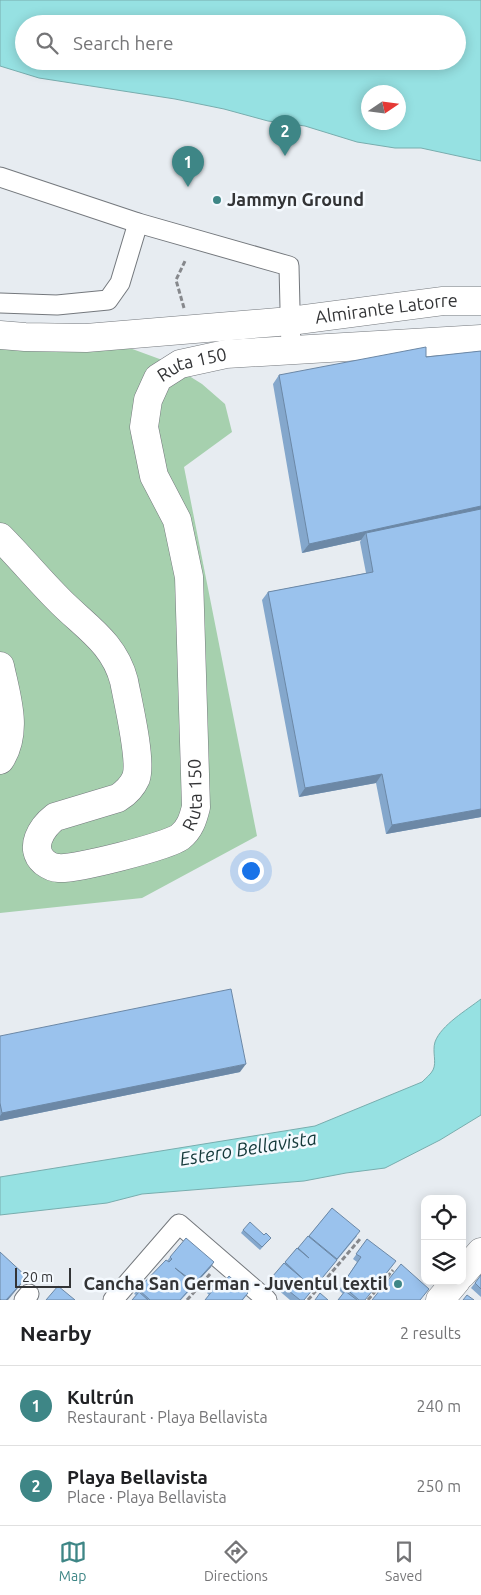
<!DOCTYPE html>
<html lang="en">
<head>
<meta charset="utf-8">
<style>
	body { margin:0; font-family:Ubuntu,sans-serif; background:#f2f2f2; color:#202124 }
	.controls { position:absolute; right:15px; bottom:15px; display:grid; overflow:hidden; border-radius:10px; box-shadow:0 2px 12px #0003 }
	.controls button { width:45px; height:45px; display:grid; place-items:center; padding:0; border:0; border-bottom:1px solid #e0e0e0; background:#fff; color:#202124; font:25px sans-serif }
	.compass { position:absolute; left:361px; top:85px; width:45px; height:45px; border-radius:50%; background:#fff; box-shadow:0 2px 12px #0003; rotate:77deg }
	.scale { position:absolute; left:15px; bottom:12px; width:56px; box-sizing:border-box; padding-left:5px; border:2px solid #333436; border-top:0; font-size:14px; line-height:18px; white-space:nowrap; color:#333436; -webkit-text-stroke:4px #f4f9fe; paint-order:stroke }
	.you { position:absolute; left:250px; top:870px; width:18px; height:18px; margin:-12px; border:4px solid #fff; border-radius:50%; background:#1a73e8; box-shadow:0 0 0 8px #1a73e833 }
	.badge { display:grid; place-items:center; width:32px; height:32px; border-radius:50%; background:#3e8686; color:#fff; font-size:16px; font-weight:700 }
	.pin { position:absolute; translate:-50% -41px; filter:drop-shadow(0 1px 2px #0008) }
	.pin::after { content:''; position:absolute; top:26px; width:18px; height:15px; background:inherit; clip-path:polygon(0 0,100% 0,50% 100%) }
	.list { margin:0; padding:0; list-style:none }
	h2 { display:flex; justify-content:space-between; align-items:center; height:65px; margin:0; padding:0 20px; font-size:21px }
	h2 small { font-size:16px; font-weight:400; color:#757577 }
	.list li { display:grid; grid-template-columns:32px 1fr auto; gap:15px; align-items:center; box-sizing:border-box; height:80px; padding:0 20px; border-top:1px solid #e0e0e0 }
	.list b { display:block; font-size:19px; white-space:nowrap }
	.list p { margin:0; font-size:16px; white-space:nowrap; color:#757577 }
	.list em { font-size:16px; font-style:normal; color:#757577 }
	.icon { flex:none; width:28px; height:28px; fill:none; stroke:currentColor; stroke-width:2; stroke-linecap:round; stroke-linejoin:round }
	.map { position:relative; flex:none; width:481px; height:1300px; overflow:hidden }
	.search { position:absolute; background:#fff; box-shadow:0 2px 12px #0003; left:15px; right:15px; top:15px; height:55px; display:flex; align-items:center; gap:12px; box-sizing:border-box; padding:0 18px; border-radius:28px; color:#757577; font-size:19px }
	.sheet { height:225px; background:#fff }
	nav { display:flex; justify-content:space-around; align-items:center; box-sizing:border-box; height:70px; border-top:1px solid #e0e0e0; background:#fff; font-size:14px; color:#757577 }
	nav a { display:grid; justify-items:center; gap:2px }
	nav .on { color:#3e8686 }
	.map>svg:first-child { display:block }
	.green { fill:#a6d0ae }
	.water { fill:#96e1e2; stroke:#78adae; fill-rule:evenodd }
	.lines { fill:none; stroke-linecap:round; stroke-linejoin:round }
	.street-casing { stroke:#74787d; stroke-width:21 }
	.secondary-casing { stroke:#74787d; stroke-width:29 }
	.primary-casing { stroke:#74787d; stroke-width:29 }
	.path { stroke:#86888c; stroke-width:3; stroke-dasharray:5 2.5; stroke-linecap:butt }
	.street { stroke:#fff; stroke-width:19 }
	.secondary { stroke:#fff; stroke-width:28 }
	.primary { stroke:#fff; stroke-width:28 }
	.wall { fill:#84a7cc }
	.shaded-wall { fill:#6c88a6 }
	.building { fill:#9ac2ed; stroke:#6c88a6 }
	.poi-dot { fill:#3e8686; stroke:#f4f9fe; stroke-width:2 }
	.labels { text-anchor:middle; stroke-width:5; stroke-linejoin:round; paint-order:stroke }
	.poi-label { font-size:18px; font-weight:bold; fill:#333436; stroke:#f4f9fe; text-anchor:start }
	.street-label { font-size:18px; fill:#333436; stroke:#f4f9fe }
	.water-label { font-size:19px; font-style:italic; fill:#14393a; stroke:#f4f9fe }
</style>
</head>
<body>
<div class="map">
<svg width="481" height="1300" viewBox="0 0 481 1300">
	<rect width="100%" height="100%" fill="#e7ecf1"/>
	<polygon class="green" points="0,332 86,332 165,361 202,384 225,404 232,432 184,467 257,836 142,898 0,913"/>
	<g class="water">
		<path d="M0,0h481v161l-60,-13h-26l-38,-6 -52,-16 -37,-5 -44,-12 -49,-10 -136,-21 -39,-12zM24,24h433v37h-433zM368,92h30v30h-30z"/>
		<path d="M481,999v116l-41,25 -55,28 -39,5 -42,8 -162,13 -35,9 -107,12v-38l315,-51 107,-44c4,-4 9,-8 11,-12 4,-8 -1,-18 2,-28 6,-17 32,-32 46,-43z"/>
	</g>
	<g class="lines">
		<defs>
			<g id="street">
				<polyline points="0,177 138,223 289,266 291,350"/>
				<polyline points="0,303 57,305 108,300 120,283 138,223"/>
				<polyline points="24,1300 29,1294"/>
				<polyline points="113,1300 179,1224 267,1300"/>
			</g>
			<g id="secondary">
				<polyline points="462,1274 481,1252"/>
				<polyline points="440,1300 456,1281"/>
			</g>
			<g id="primary">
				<path id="s1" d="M0,335l25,2 61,1 204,-17 153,-20h38"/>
				<path id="s2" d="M0,537c20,20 38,42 58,62 26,27 56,43 66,82 4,21 18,80 12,97 -4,9 -10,15 -18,20l-63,19c-13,10 -27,31 -11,45 4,3 9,6 14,6 16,2 110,-22 122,-31 10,-8 13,-18 16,-30l-7,-230 -12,-57 -23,-44 -10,-49 4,-27 10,-22 22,-14 46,-10 255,-15"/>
				<path d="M0,666c6,29 19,66 0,94"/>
			</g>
		</defs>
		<use href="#street" class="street-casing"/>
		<use href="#secondary" class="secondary-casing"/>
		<use href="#primary" class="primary-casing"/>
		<g class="path">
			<polyline points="184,308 176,280 186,259"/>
			<polyline points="187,1300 210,1274"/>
			<polyline points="308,1300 360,1239"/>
			<polyline points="368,1300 393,1270"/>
		</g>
		<use href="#street" class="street"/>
		<use href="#secondary" class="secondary"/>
		<use href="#primary" class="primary"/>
	</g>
	<g class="wall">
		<polygon points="481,351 481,817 386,834 376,783 299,797 262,600 268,592 366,573 360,542 361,540 302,553 273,384 279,375 426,357"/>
		<polygon points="0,1036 240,1072 0,1121"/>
		<polygon points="332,1208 357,1236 304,1300 290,1300 269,1282 297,1248 298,1249"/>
		<polygon points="243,1230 264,1235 271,1238 260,1250 241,1233"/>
		<polygon points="367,1239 365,1300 338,1300 343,1294 339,1290 357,1262 353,1259"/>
		<polygon points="170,1257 211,1267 181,1300 132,1300 136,1295 134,1294 138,1289 167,1261"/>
		<polygon points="481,1275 481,1297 471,1288"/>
		<polygon points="215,1282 220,1287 248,1293 243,1300 205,1300 209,1295 207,1293"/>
	</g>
	<g class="shaded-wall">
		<polygon points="481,506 481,513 366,533 361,540 302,553 309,544"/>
		<polygon points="382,774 376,783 299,797 305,788"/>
		<polygon points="481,809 481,817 386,834 392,825"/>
		<polygon points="246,1064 240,1072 0,1121 0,1116 2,1113"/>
		<polygon points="214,1262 211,1267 191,1288 195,1283"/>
		<polygon points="27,1277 8,1300 6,1300"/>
	</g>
	<g class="building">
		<polygon points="426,347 426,357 481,351 481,506 309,544 279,375"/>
		<polygon points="481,509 481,809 392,825 382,774 305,788 268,592 373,572 366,533"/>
		<polygon points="231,989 246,1064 2,1113 0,1103 0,1036"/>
		<polygon points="332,1208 360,1231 337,1259 309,1236"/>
		<polygon points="250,1222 264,1235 266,1233 271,1238 262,1247 243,1230"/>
		<polygon points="308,1236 337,1260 304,1300 300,1300 272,1277 284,1263 303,1279 285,1262 297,1248 309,1258 298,1248"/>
		<polygon points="186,1238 214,1262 195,1283 175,1268 194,1284 180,1300 150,1300 138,1289 166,1260 169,1262 172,1259 170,1257"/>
		<polygon points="367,1239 396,1261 365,1300 359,1300 342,1285 361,1257 356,1254"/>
		<polygon points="0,1252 27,1277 6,1300 1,1300 0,1299"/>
		<polygon points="401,1264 429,1289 420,1300 372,1300"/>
		<polygon points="481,1275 481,1289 475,1283"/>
		<polygon points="229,1276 248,1293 242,1300 205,1300 213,1290 210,1288 215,1282 220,1287"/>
		<polygon points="58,1286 75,1300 46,1300"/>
		<polygon points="345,1291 357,1300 338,1300"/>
		<polygon points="139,1292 148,1300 132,1300"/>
		<polygon points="320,1293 328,1300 315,1300"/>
		<polygon points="467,1295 474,1300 463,1300"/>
	</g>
	<g class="poi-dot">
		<circle cx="217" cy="200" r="5"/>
		<circle cx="398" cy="1284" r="5"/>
	</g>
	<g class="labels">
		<g class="poi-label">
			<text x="227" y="206">Jammyn Ground</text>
			<text x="388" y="1290" text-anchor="end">Cancha San German - Juventul textil</text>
		</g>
		<g class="street-label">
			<text dy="6" stroke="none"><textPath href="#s1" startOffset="388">Almirante Latorre</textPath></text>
			<text dy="6" stroke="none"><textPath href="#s2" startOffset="1090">Ruta 150</textPath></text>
			<text dy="6" stroke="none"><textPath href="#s2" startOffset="625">Ruta 150</textPath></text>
		</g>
		<g class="water-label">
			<text transform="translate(248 1148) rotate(-9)" y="7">Estero Bellavista</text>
		</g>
	</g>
</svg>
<div class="controls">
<button><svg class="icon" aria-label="locate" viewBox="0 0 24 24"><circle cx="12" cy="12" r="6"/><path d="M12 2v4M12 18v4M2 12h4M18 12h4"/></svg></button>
<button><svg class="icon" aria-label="layers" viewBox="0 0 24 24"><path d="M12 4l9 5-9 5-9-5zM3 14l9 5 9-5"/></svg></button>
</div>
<svg class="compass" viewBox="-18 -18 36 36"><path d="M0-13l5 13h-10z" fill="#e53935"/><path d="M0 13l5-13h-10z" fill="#757577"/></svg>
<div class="scale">20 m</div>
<div class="you"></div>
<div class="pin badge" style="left:188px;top:187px">1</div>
<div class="pin badge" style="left:285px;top:156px">2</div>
<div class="search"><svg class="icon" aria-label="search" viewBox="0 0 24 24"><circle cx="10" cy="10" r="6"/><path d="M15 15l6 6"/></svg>Search here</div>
</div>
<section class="sheet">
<h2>Nearby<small>2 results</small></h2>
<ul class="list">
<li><span class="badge">1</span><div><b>Kultrún</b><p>Restaurant · Playa Bellavista</p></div><em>240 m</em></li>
<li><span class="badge">2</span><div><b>Playa Bellavista</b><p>Place · Playa Bellavista</p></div><em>250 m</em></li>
</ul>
</section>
<nav>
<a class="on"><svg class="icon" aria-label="map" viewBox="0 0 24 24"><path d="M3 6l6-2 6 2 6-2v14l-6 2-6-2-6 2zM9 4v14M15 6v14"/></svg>Map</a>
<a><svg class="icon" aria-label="directions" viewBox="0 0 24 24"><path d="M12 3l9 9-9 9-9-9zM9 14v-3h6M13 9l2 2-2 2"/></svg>Directions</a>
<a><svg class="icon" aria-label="saved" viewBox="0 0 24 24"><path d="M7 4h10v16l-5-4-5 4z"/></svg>Saved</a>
</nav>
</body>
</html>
